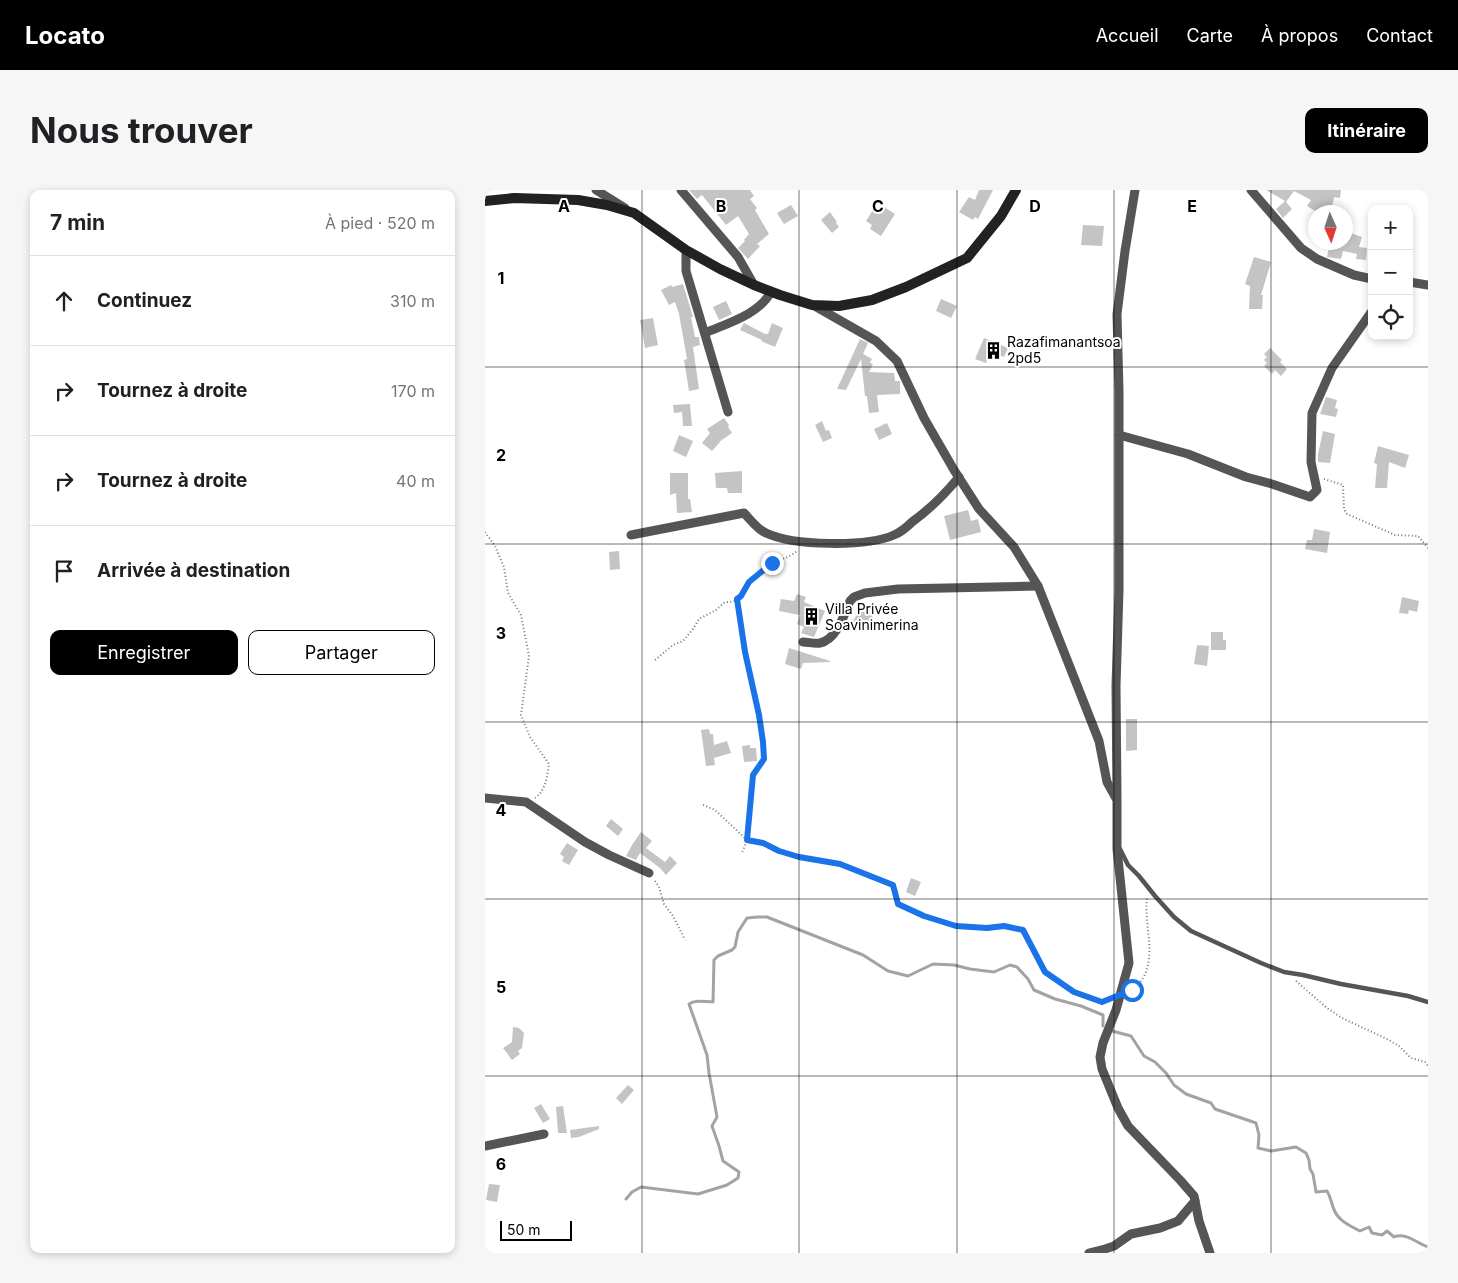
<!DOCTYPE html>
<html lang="fr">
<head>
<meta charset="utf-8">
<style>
	body { margin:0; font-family:Inter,sans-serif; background:#f6f6f6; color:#202124 }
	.controls { position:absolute; right:15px; top:15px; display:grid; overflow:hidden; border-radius:10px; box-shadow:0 2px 8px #0003 }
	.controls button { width:45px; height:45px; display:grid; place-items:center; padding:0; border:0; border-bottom:1px solid #e0e0e0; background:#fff; color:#202124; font:25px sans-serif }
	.compass { position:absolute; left:823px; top:15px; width:45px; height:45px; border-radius:50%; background:#fff; box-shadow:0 2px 8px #0003; rotate:177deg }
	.scale { position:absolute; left:15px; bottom:12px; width:72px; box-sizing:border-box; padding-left:5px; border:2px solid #000; border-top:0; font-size:14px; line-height:18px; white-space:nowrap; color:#000; -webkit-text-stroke:4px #fff; paint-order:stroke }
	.stop { position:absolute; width:15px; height:15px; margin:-11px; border:4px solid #1a73e8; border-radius:50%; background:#fff }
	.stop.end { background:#1a73e8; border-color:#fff; box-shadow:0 1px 5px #0008 }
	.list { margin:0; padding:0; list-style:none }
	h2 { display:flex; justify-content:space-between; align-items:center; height:65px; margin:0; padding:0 20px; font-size:21px }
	h2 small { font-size:16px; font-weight:400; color:#757577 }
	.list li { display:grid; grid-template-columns:32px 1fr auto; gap:15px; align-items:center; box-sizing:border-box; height:90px; padding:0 20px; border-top:1px solid #e0e0e0 }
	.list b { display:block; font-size:19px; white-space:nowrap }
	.list em { font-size:16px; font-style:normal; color:#757577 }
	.actions { display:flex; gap:10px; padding:15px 20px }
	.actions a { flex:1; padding:11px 0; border:1px solid #000; border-radius:10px; text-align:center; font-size:18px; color:#000 }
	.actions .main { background:#000; color:#fff }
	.icon { flex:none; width:28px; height:28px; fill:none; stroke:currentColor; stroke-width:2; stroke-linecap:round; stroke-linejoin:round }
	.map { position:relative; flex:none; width:943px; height:1063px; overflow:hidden; border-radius:10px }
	header { display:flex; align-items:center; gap:30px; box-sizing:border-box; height:70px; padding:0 25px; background:#000; color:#fff }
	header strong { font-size:24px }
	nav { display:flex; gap:28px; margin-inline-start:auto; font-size:18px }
	.intro { display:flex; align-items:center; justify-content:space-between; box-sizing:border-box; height:120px; padding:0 30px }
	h1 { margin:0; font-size:35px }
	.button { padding:12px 22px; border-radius:10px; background:#000; color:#fff; font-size:18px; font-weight:700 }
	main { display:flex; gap:30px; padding:0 30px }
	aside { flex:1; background:#fff; border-radius:10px; box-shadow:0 2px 8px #0003 }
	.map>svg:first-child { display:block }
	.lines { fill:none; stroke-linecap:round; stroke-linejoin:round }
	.stream { stroke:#a3a3a3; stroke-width:3 }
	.building { fill:#c4c4c4 }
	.path { stroke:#777; stroke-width:2; stroke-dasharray:1 2.5; stroke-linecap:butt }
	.lane { stroke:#555; stroke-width:4.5 }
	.street { stroke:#555; stroke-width:9 }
	.secondary { stroke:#222; stroke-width:10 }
	.route { stroke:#1a73e8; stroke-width:6 }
	.grid { fill:none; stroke:#000; stroke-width:1; stroke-opacity:0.55 }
	.labels { text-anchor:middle; stroke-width:4; stroke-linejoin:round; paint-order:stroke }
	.poi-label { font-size:14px; fill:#000; stroke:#fff; text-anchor:start }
	.grid-label { font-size:16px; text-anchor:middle; font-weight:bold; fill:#000; stroke:#fff; stroke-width:4; stroke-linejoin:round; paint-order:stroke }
</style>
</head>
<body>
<header>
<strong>Locato</strong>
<nav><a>Accueil</a><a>Carte</a><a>À propos</a><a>Contact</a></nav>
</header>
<div class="intro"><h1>Nous trouver</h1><a class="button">Itinéraire</a></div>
<main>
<aside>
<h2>7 min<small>À pied · 520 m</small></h2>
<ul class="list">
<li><svg class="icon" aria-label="ahead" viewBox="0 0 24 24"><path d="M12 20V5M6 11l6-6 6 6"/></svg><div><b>Continuez</b></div><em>310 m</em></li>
<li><svg class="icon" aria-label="right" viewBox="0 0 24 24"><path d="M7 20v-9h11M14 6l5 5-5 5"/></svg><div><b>Tournez à droite</b></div><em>170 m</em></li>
<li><svg class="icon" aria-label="right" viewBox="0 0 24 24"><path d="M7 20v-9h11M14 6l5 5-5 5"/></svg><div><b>Tournez à droite</b></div><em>40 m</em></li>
<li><svg class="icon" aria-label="arrive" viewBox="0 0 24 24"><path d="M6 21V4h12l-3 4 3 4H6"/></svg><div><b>Arrivée à destination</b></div></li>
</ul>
<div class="actions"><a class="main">Enregistrer</a><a>Partager</a></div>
</aside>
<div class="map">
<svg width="943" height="1063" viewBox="0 0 943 1063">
	<rect width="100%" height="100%" fill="#fff"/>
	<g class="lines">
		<g class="stream">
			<path d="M627,841l19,5 13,20 11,6 11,11 8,12 12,9 25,9 4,6 41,14 3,12 -1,13 13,3 25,-4 10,6 3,7 1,9 3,5 3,18 11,-1c3,5 4,10 6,16 4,13 15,18 27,24l9,-4 3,6 10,2 5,-4 7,6c11,-5 23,6 34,10"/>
			<path d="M141,1009l6,-7 9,-5 57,7 29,-9 11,-7 1,-6 -16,-11 -4,-15 -7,-20 5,-9 -8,-44 -2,-18 -18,-51c8,-5 15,-2 24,-2l1,-42 4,-4 14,-6 3,-3 3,-15 9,-14 11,-1h9l96,38 25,16 20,5 25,-12 21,1 16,4 24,3 16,-7 7,2 11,12 6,11 21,9 26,7 22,9v11"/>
		</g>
	</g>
	<g class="building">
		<polygon points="204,0 265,0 269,6 265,9 272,18 270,20 284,44 272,54 275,56 263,69 253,58 260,51 259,50 264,44 253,26 241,35 217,5 212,9"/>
		<polygon points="494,0 508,0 493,29 490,27 488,30 474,22 484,7 490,10"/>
		<polygon points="781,0 856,0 855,8 849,7 847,17 844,22 832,22 822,16 826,10 809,1 801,12 807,19 798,28 791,19 800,11"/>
		<polygon points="306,15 313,26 299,34 292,23"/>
		<polygon points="399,17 410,24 396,46 385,39 387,35 381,31 389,18 396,22"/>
		<polygon points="345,22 352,32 351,33 354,37 347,43 336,30"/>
		<polygon points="598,35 619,36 617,56 596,55"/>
		<polygon points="866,43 877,47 874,57 882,58 881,70 871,69 872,64 858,61 856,69 842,67 845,52 860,52 860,50 864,50"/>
		<polygon points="769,67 786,72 776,105 778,105 777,119 764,119 765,96 760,94"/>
		<polygon points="198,94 208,127 206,127 210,147 214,147 215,155 208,157 214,199 204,201 199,170 202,169 194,124 190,112 184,115 176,100 186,95 187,97"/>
		<polygon points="456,109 472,116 466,128 451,121"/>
		<polygon points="241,111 247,124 234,130 228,117"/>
		<polygon points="168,128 173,155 160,158 155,130"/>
		<polygon points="259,133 280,144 283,144 287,133 298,138 290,157 276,151 277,150 255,140"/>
		<polygon points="499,148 523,158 519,167 506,162 501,173 490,169"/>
		<polygon points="375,149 383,153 378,164 387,169 385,173 388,174 384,182 409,183 410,191 415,191 415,204 392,205 394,222 384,223 382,206 380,206 376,169 361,200 352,199"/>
		<polygon points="785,158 797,170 795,172 802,179 796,186 790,180 787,184 779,176 782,173 779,170 782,167 779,164"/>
		<polygon points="841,207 852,210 850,218 853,219 851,227 835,224"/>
		<polygon points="205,214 207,236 198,236 197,222 189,223 188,215"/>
		<polygon points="239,228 244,235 243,237 247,243 234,252 235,252 227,261 217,253 225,243 222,239"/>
		<polygon points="337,231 341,241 344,240 347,248 338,252 330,235"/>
		<polygon points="402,233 407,244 394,250 389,239"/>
		<polygon points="838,241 850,244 845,273 833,272 833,264"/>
		<polygon points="194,245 208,251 201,267 188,261"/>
		<polygon points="893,256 924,265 920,278 904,272 902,298 890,298 892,274 889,273"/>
		<polygon points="257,281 257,303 243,303 242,298 231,298 230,283"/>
		<polygon points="185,283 203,283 203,309 205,309 207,322 192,323 191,303 185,305"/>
		<polygon points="483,320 486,331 493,329 496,342 465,350 459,326"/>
		<polygon points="829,339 845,342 842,363 820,359 822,350 827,350"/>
		<polygon points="134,361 135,379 125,380 124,362"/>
		<polygon points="312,404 321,407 319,412 340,421 329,447 316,443 319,437 312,434 315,425 294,421 296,409 309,411"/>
		<polygon points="917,407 934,411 932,422 924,420 923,424 914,423"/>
		<polygon points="378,415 390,422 378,441 366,434"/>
		<polygon points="726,442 738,442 738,450 741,450 741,460 726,460"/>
		<polygon points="712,455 724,456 722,476 709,474"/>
		<polygon points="304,458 345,471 345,472 318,473 316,479 300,474"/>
		<polygon points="641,529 652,529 652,560 641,561"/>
		<polygon points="224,539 225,544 228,544 229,555 242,551 246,563 229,568 230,575 221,576 216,540"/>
		<polygon points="265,555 265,558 271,558 272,571 259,572 257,556"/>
		<polygon points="126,629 138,639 133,646 121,636"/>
		<polygon points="156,642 167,651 161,658 180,672 185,666 192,673 181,685 175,678 155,663 151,670 141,666 147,655"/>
		<polygon points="82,653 93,660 84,675 77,671 79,667 75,664"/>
		<polygon points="426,688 436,692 430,706 421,702"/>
		<polygon points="28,837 34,838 39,843 37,858 33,861 35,864 27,870 18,858 27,852"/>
		<polygon points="143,895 149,900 137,914 131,908"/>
		<polygon points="56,914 65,929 58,933 49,918"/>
		<polygon points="78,916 82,943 73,943 71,917"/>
		<polygon points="114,936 114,939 94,947 86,948 85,940"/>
		<polygon points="4,994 15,995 12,1012 1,1010"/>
	</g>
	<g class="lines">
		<g class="path">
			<polyline points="839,289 858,295 859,319 862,324 910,345 933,346 943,358"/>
			<path d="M0,342l10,14 9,21 4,26 13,22 8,41 -8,59 9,22 19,27c-2,13 -3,26 -14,34"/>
			<polyline points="252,409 254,430 274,525 278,552 279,569 268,585 262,650 257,663"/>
			<path d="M170,470l18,-15 10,-4 10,-12 6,-10 17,-9 9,-8c17,1 16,-10 24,-20 5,-6 19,-16 25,-19 9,-5 17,-6 24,-13"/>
			<polyline points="218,615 230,620 262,650 278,653 294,661 314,667 355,674 408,695 413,714 439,726 471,736 502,738 519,736 538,740 560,781 589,802 617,812 624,809"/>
			<polyline points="170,691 174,697 179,714 188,726 200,750"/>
			<polyline points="811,791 842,818 857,828 904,850 914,856 926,868 940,872 943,876"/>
			<path d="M645,801c33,-22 13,-61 17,-93"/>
		</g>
		<polyline class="lane" points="635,659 643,675 654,686 670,706 689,727 706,741 776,773 799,782 818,785 856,794 923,806 943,812"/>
		<g class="street">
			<polyline points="111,0 140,18"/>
			<polyline points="196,0 253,67 269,95"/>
			<polyline points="766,0 816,58 832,69 869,85 887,89"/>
			<polyline points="201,60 201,81 243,222"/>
			<polyline points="924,92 943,95"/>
			<polyline points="328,115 391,151 412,171 439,228 469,280 494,319 529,357 553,396 614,551 622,592 632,610 632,659 644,773 631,820 618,853 615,867 617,879 633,918 643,936 695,990 709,1006 714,1031 725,1063"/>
			<path d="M220,143c23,-10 53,-18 66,-41"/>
			<polyline points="634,245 703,264 761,287 787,294 825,307 832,300 826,272 827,223 847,178 887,121"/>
			<path d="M146,345l113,-22c6,6 14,17 22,20 27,13 101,14 128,2 7,-3 13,-8 18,-13 18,-13 33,-28 47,-45"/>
			<path d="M318,452c5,0 12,2 17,1 17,-4 24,-28 30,-42l4,-4 11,-4 33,-4 140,-3"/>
			<polyline points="632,607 631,496 634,400 634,202 632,124 640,61 650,0"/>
			<polyline points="0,608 41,612 100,652 124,665 164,683"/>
			<polyline points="0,956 59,944"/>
			<polyline points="604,1063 620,1059 629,1056 646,1044 675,1038 693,1031 710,1011"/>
		</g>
		<polyline class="secondary" points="0,11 29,8 93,10 122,15 149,23 201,60 235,79 269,95 295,105 327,115 354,116 387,110 421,97 482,68 516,26 531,0"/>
	</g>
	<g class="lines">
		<polyline class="route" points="287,373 264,392 256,406 252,409 260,462 274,525 278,552 279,569 268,585 262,650 278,653 294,661 314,667 355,674 408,695 413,714 439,726 471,736 502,738 519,736 538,740 560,782 589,802 617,812 647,800"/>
	</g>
	<path class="grid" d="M157,0v1063M314,0v1063M472,0v1063M629,0v1063M786,0v1063M0,177h943M0,354h943M0,532h943M0,709h943M0,886h943"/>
	<defs>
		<symbol id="building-bare" viewBox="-9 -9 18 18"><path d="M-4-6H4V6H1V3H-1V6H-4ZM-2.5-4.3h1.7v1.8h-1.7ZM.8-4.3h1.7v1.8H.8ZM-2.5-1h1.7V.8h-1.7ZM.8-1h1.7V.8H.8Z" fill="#000" stroke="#fff" stroke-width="2.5" paint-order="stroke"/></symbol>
	</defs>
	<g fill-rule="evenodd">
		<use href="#building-bare" x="496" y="148" width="25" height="25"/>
		<use href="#building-bare" x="314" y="414" width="25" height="25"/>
	</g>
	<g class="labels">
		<g class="poi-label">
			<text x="522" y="157">Razafimanantsoa<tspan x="522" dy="16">2pd5</tspan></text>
			<text x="340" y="424">Villa Privée<tspan x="340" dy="16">Soavinimerina</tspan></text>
		</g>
	</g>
	<g class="grid-label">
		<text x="79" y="22">A</text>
		<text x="236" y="22">B</text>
		<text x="393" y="22">C</text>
		<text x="550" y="22">D</text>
		<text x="707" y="22">E</text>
		<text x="16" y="94">1</text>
		<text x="16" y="271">2</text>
		<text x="16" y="449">3</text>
		<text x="16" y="626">4</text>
		<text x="16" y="803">5</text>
		<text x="16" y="980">6</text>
	</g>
</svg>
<div class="controls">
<button>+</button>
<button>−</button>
<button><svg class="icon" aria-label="locate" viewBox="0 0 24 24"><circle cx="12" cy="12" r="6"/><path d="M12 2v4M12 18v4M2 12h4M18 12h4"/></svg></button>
</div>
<svg class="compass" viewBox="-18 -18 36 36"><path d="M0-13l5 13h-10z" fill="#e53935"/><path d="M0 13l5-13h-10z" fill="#757577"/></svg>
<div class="scale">50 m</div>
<div class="stop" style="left:647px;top:800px"></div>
<div class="stop end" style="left:287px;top:373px"></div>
</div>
</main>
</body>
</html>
